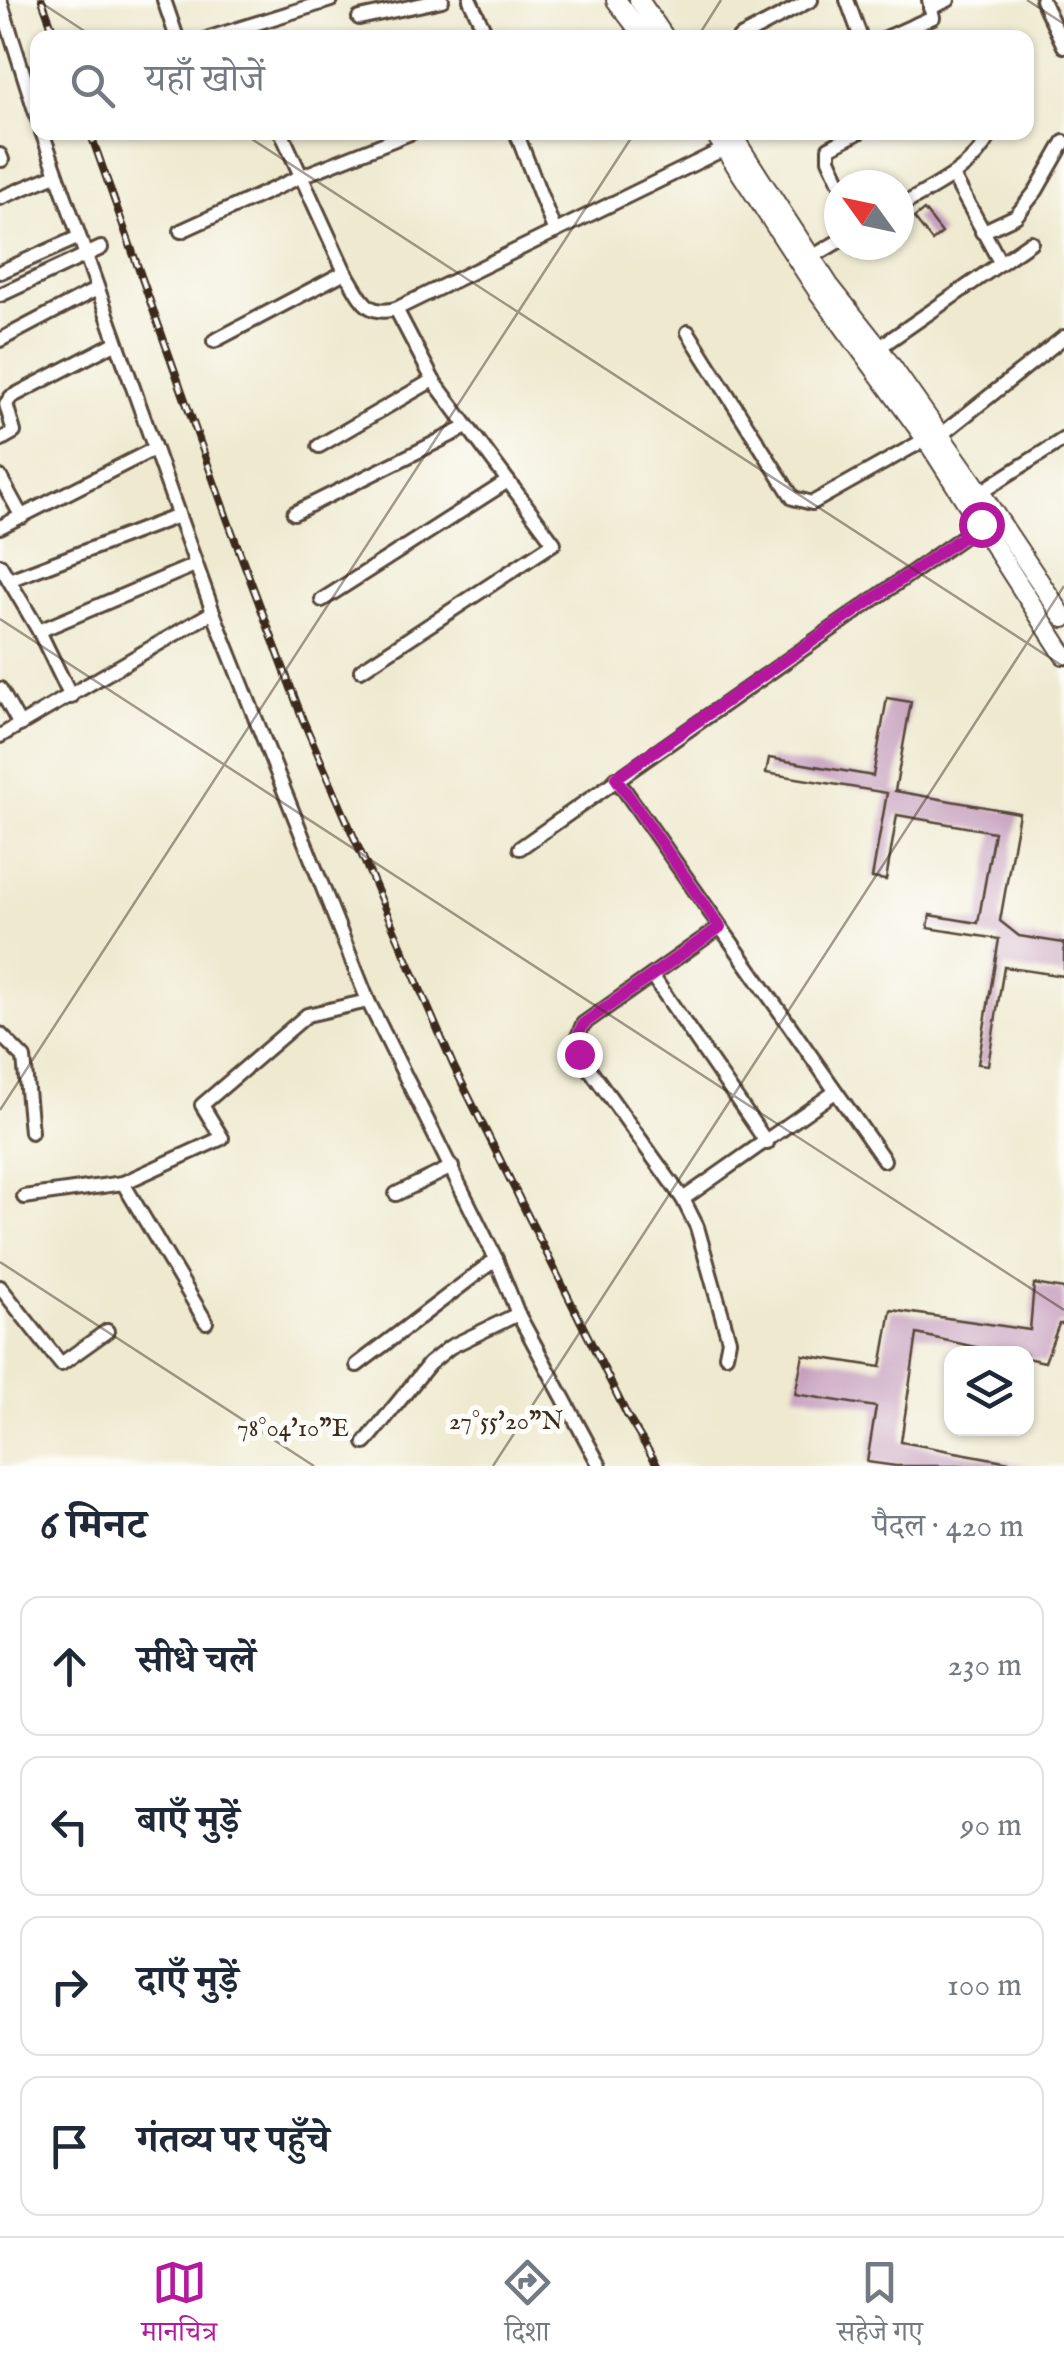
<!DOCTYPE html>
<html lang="hi">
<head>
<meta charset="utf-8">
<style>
	body { margin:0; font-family:"IM FELL English","Noto Serif Devanagari",serif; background:#f6f6f7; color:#1f2937 }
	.controls { position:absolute; right:30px; bottom:30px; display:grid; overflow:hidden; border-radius:20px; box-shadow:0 2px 8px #0004 }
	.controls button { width:90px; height:90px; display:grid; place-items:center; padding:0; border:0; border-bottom:2px solid #e0e1e3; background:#fff; color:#1f2937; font:50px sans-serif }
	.compass { position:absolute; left:824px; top:170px; width:90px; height:90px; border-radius:50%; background:#fff; box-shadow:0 2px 8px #0004; rotate:303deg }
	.stop { position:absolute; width:30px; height:30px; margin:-22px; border:8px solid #b5179e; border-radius:50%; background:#fff }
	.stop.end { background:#b5179e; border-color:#fff; box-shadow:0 2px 10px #0008 }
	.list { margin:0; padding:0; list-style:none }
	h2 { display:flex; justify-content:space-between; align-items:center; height:130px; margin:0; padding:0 40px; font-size:42px }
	h2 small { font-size:32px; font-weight:400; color:#747a83 }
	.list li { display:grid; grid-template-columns:65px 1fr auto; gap:30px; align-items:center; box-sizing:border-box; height:140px; margin:0 20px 20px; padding:0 20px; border:2px solid #e0e1e3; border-radius:20px }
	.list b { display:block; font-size:38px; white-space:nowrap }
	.list em { font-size:32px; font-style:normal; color:#747a83 }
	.icon { flex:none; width:55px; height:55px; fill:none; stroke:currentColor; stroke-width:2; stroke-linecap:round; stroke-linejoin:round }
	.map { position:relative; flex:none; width:1064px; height:1466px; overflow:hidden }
	.search { position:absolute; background:#fff; box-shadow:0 2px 8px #0004; left:30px; right:30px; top:30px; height:110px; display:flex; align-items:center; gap:25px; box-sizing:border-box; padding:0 35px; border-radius:20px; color:#747a83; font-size:38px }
	.sheet { height:770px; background:#fff }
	nav { display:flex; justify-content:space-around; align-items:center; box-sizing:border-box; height:140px; border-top:2px solid #e0e1e3; background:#fff; font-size:28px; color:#747a83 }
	nav a { display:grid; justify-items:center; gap:5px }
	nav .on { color:#b5179e }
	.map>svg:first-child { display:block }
	.building { fill:#c39abb }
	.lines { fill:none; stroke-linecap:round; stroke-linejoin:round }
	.street-casing { stroke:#564739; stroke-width:18 }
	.secondary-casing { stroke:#564739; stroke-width:22 }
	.street { stroke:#fff; stroke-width:12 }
	.secondary { stroke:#fff; stroke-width:18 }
	.rail-casing { stroke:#3b2a1e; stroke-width:8 }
	.rail { stroke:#fdfcf7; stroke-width:4; stroke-dasharray:11; stroke-linecap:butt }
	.route { stroke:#b5179e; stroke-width:12 }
	.ticks { fill:none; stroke:#3b2a1e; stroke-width:2.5; stroke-opacity:0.45 }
	.ticks-label { font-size:25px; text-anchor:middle; fill:#3b2a1e; stroke:#fdfcf7; stroke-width:10; stroke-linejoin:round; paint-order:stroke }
</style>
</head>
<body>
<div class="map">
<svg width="1064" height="1466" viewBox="0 0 1064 1466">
	<rect width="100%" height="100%" fill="#fdfcf7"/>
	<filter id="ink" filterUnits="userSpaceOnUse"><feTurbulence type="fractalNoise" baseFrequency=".01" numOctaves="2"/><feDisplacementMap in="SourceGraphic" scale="20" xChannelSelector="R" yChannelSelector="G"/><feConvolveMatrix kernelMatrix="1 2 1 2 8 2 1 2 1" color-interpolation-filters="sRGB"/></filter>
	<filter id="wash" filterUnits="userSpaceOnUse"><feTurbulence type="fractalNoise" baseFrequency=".0048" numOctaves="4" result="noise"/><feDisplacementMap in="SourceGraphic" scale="40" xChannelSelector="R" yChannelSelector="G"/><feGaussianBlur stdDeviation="2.25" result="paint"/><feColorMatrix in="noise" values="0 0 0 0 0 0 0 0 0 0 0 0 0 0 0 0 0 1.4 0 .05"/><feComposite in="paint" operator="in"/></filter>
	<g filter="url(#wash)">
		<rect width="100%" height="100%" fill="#eee9cf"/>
		<g id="blocks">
			<g class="building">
				<polygon points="924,210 942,233 932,241 914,218"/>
				<polygon points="887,698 911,702 895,791 1019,813 1000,921 1019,936 1064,943 1064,976 1004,967 988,1065 978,1064 999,939 928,928 930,915 978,923 994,832 897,815 886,880 872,878 887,793 766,773 769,758 873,776"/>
				<polygon points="1034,1284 1064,1289 1064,1324 1059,1324 1045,1362 1026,1358 1026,1354 1007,1354 917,1334 901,1442 1031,1466 896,1466 867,1462 876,1407 795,1394 803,1355 881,1367 891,1310 1030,1330"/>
			</g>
		</g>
	</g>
	<g filter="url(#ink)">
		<use href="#blocks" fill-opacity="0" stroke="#564739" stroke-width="2.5"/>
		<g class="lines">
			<defs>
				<g id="street">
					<polyline points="0,0 38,120"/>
					<polyline points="164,0 177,38"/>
					<polyline points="470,0 488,38"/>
					<polyline points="847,0 861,38"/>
					<polyline points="1042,0 1064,46"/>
					<polyline points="930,8 948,0"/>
					<polyline points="359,18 442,0"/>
					<polyline points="209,38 331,0"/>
					<polyline points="739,38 811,0"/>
					<polyline points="886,38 933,17 929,0"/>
					<polyline points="42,132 213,612"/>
					<polyline points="516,132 555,232"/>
					<polyline points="0,155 2,160"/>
					<polyline points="953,176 1000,262"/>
					<polyline points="839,181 829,159 829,148 859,132"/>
					<polyline points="0,198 56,175"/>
					<path d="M899,207c33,-20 71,-35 90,-70l-1,-5"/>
					<polyline points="181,231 302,176 413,132"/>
					<polyline points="982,232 1016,216 1036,191 1064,142"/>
					<polyline points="807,260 839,241"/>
					<polyline points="0,272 77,238"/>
					<path d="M345,272c16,24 19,45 51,37l37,71 121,163 -193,127"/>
					<polyline points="0,295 101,248"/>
					<polyline points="396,309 724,149"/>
					<polyline points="688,332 793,498 812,503 926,439"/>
					<polyline points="0,340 97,289"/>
					<polyline points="214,341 345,272 281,132"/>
					<polyline points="874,351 1031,242"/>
					<polyline points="937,438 1064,337"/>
					<polyline points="0,440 14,432 6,404 11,397 115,343"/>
					<polyline points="319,446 433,380"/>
					<polyline points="0,477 22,517"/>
					<polyline points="976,495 1064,439"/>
					<polyline points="294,513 467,427"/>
					<polyline points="0,527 154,449"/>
					<polyline points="0,565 39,631 71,697"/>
					<polyline points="9,580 178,516"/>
					<polyline points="322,600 508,481"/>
					<polyline points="39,631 195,565"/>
					<polyline points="0,689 20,725"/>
					<polyline points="0,736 213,612 368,1001 496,1259 518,1314 600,1466"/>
					<polyline points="616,778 884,1160"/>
					<polyline points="520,848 981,524"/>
					<polyline points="653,977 767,1143"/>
					<polyline points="0,1034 24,1058 31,1132"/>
					<polyline points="123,1183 206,1322"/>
					<polyline points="396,1194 452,1167"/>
					<polyline points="24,1197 123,1183 222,1138 202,1105 307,1015 368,1001"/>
					<polyline points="683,1199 579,1054 575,1044 583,1024 720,927"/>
					<polyline points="0,1287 61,1364 107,1331"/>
					<polyline points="726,1355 729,1340 725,1326 697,1227 683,1199 835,1092"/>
					<polyline points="357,1365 496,1259"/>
					<polyline points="365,1443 429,1364 450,1347 518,1314"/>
				</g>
				<g id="secondary">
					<polyline points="616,0 645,38"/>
					<polyline points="639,0 665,38"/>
					<polyline points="714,132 819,293 926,439 1064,655"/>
					<polyline points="730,132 829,285 878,347 980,492 1064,618"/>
				</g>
			</defs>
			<use href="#street" class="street-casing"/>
			<use href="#secondary" class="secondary-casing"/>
			<use href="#street" class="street"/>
			<use href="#secondary" class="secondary"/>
			<defs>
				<g id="rail">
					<polyline points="42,0 56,38"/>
					<polyline points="90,132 228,521 303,720 454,1067 628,1417 658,1466"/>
				</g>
			</defs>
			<use href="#rail" class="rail-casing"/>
			<use href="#rail" class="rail"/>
		</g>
	</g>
	<g class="lines" filter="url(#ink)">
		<polyline class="route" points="579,1054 575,1044 583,1024 720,927 616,778 981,524"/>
	</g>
	<path class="ticks" d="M37,0l58,38M1027,0l37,24M697,38l24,-38M241,132l823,535M0,619l1064,691M0,1110l635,-978M0,1262l314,204M493,1466l571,-880"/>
	<g class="ticks-label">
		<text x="506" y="1429">27°55'20"N</text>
		<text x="293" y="1436">78°04'10"E</text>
	</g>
</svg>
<div class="controls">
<button><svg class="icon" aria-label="layers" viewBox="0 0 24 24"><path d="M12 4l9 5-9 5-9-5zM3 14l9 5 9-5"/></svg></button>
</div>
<svg class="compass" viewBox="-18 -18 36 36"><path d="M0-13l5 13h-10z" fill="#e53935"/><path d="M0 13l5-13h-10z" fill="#747a83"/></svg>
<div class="stop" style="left:981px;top:524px"></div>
<div class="stop end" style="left:579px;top:1054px"></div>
<div class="search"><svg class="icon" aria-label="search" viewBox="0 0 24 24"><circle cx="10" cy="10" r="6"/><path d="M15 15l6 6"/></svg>यहाँ खोजें</div>
</div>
<section class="sheet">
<h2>6 मिनट<small>पैदल · 420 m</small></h2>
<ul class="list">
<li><svg class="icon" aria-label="ahead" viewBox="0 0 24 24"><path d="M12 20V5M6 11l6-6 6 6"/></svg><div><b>सीधे चलें</b></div><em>230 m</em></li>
<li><svg class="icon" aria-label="left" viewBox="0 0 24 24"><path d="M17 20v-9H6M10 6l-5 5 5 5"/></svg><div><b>बाएँ मुड़ें</b></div><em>90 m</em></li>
<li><svg class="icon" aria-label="right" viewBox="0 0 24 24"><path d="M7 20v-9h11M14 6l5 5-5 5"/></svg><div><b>दाएँ मुड़ें</b></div><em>100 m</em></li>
<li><svg class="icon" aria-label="arrive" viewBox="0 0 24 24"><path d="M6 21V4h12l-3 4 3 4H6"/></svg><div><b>गंतव्य पर पहुँचे</b></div></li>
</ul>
</section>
<nav>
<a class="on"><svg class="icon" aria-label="map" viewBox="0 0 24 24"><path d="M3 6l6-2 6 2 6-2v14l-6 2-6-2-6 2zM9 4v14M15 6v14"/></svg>मानचित्र</a>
<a><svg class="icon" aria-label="directions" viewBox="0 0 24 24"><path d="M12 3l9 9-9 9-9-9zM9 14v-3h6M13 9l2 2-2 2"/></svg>दिशा</a>
<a><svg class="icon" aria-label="saved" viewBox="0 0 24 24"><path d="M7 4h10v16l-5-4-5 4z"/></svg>सहेजे गए</a>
</nav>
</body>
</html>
